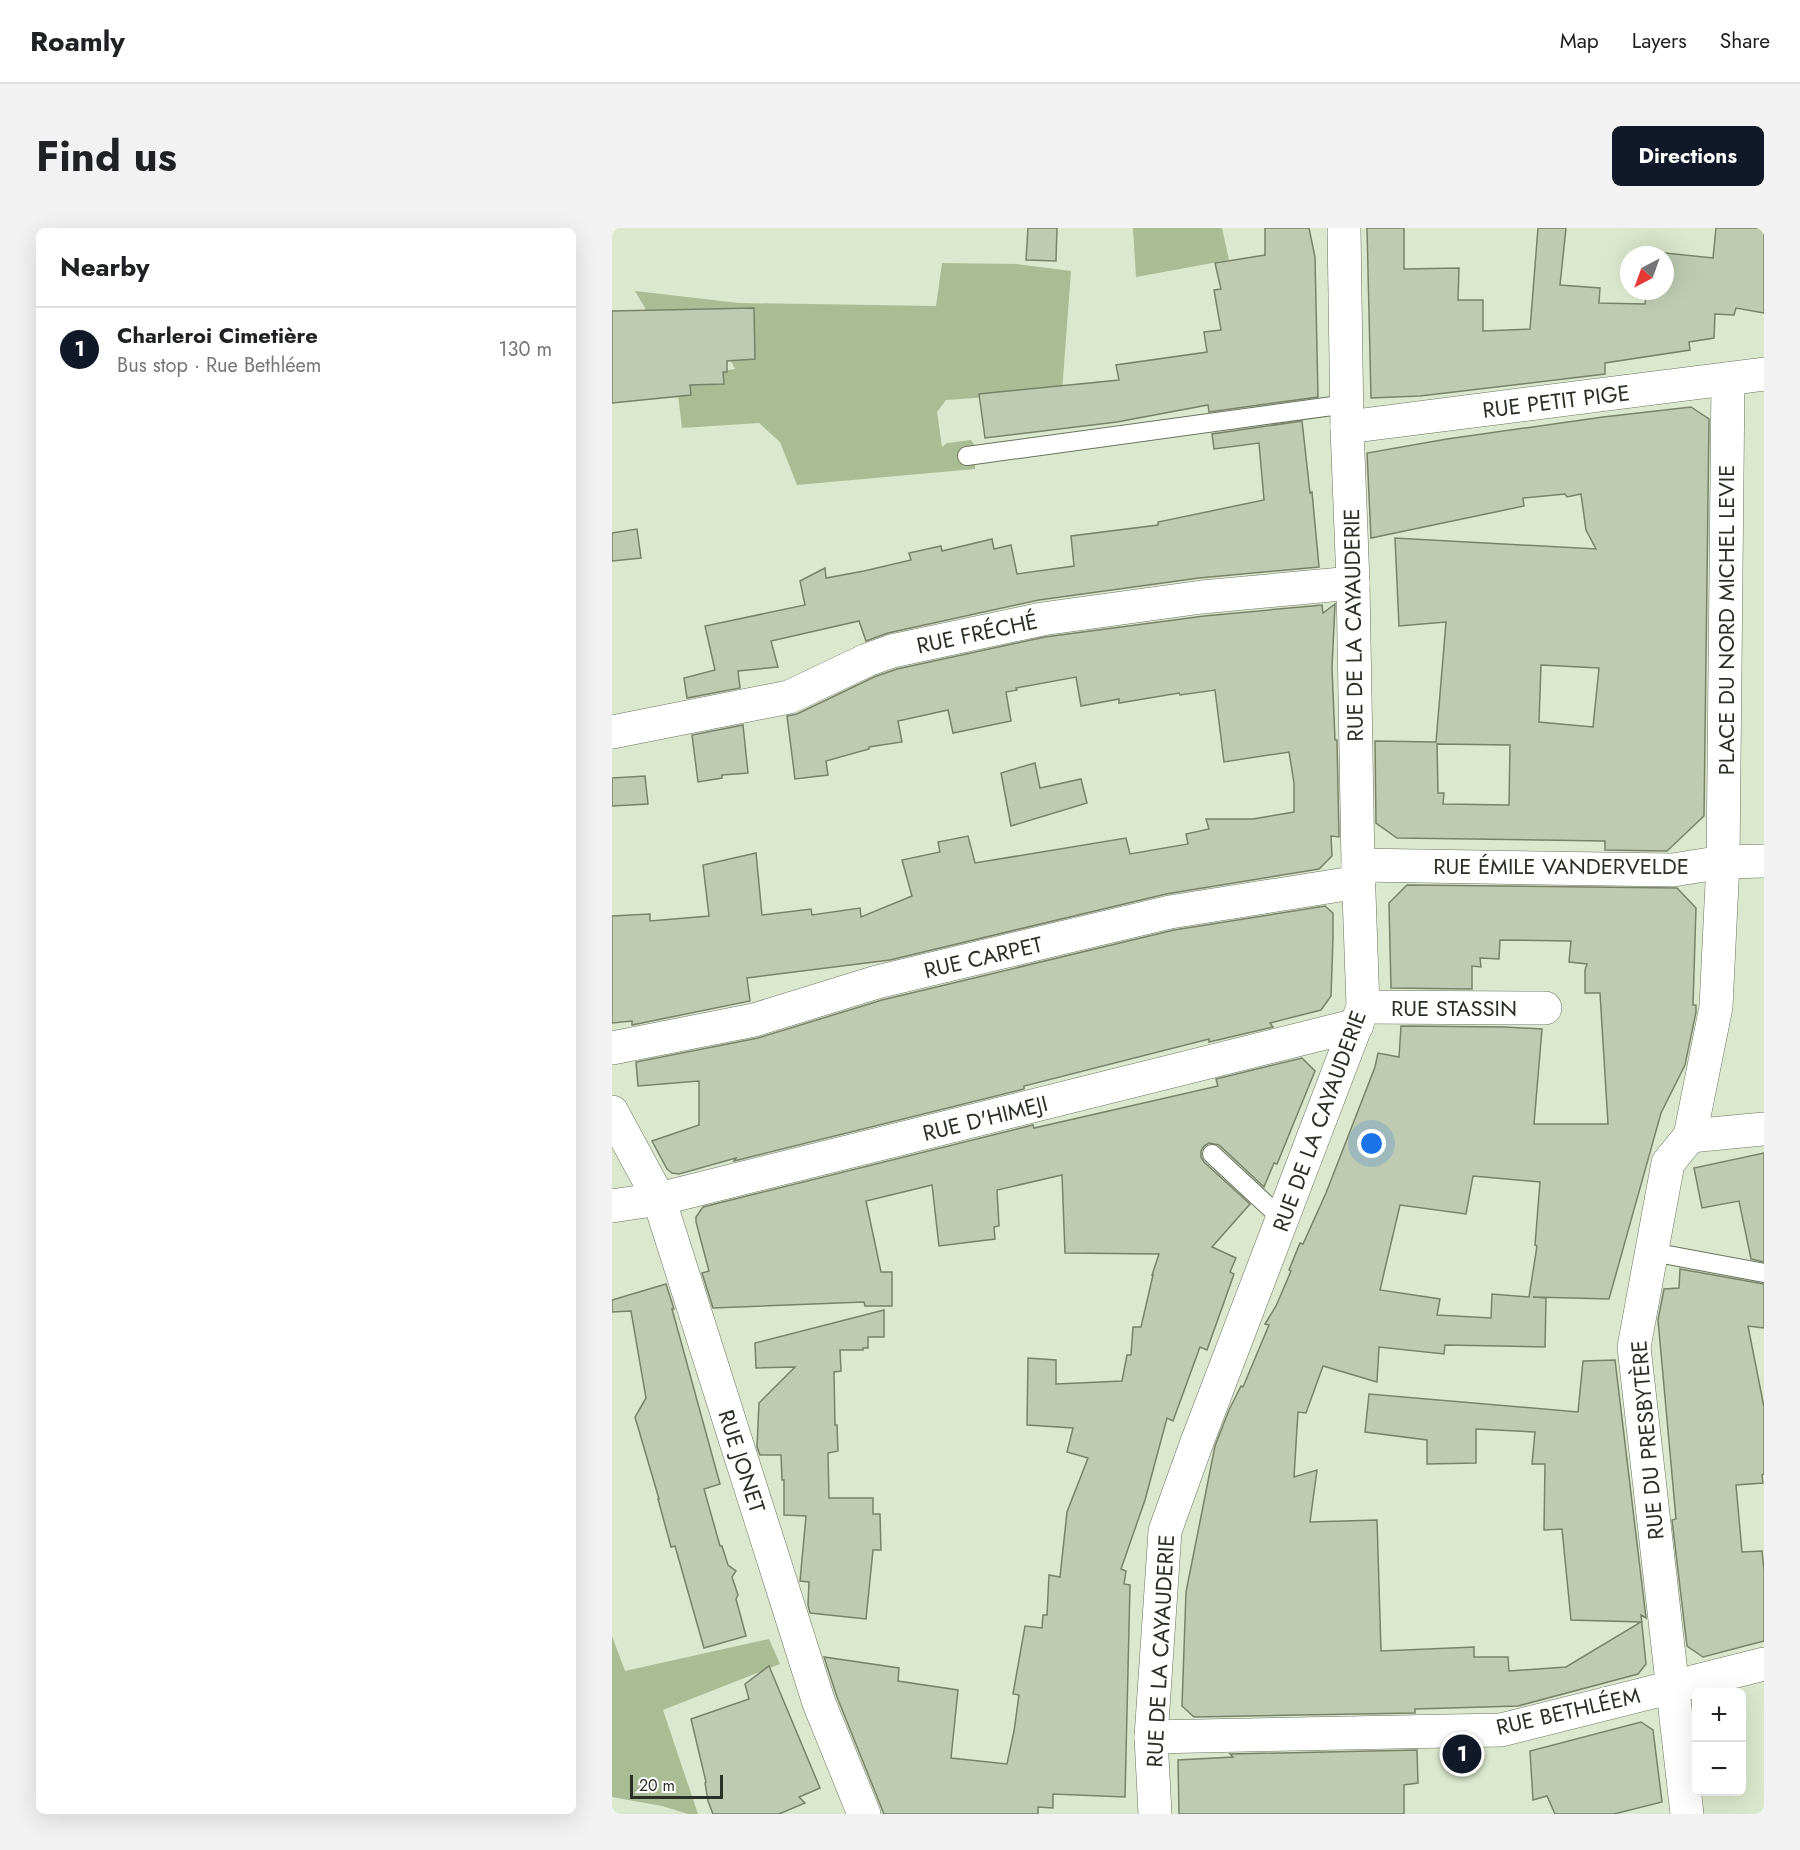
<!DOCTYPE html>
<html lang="en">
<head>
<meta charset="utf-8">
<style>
	body { margin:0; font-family:Jost,sans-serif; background:#f2f2f2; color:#202124 }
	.controls { position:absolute; right:18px; bottom:18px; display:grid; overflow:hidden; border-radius:9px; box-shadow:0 6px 24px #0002 }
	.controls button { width:54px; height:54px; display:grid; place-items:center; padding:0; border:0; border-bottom:2px solid #e0e0e0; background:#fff; color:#202124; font:30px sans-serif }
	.compass { position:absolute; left:1008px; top:18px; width:54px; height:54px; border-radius:50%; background:#fff; box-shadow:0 6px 24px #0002; rotate:221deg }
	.scale { position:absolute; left:18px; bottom:15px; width:93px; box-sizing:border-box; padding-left:6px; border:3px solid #2b3026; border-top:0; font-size:16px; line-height:21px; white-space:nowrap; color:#2b3026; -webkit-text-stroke:4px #fff; paint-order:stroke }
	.you { position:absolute; left:760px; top:916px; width:21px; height:21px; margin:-15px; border:4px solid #fff; border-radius:50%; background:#1a73e8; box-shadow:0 0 0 9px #1a73e833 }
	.badge { display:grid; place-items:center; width:39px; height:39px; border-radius:50%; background:#111827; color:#fff; font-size:20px; font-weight:700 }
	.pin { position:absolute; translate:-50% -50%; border:3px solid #fff; box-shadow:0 2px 6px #0006 }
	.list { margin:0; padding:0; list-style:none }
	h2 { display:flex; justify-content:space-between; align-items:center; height:78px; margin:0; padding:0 24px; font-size:26px }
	h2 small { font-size:20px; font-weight:400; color:#757577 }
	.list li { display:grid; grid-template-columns:39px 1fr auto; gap:18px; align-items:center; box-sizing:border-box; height:84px; padding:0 24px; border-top:2px solid #e0e0e0 }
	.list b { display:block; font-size:22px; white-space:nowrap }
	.list p { margin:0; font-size:20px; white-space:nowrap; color:#757577 }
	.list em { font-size:20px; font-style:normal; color:#757577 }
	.map { position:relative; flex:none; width:1152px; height:1586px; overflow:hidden; border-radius:9px }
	header { display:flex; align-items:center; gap:36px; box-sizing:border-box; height:84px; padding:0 30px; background:#fff; border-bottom:2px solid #e0e0e0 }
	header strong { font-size:28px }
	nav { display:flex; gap:33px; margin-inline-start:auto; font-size:21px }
	.intro { display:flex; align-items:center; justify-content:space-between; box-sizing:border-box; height:144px; padding:0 36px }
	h1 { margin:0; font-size:42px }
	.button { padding:15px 27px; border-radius:9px; background:#111827; color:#fff; font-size:21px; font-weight:700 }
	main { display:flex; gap:36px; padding:0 36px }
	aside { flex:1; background:#fff; border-radius:9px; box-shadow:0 6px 24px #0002 }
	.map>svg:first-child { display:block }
	.green { fill:#aabc94 }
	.building { fill:#bfcbb1; stroke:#778269; stroke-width:1.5; fill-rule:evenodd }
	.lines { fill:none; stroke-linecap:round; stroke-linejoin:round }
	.lane-casing { stroke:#69745c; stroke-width:20 }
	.street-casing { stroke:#69745c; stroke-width:34 }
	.lane { stroke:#fff; stroke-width:18 }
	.street { stroke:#fff; stroke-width:33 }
	.labels { text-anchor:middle; stroke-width:4.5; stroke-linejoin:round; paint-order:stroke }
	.street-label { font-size:22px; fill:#2b3026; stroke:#fff }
</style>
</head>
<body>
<header>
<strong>Roamly</strong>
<nav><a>Map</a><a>Layers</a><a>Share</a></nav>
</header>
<div class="intro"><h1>Find us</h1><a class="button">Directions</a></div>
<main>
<aside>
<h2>Nearby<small></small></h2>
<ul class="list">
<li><span class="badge">1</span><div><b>Charleroi Cimetière</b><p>Bus stop · Rue Bethléem</p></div><em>130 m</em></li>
</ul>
</aside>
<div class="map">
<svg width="1152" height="1586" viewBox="0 0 1152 1586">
	<rect width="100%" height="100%" fill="#dce8cd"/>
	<g class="green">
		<polygon points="521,0 610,0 617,32 524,49"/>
		<polygon points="330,35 404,36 459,43 450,164 334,172 325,184 330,219 335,215 359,212 363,218 363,241 185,257 168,214 147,195 70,200 64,151 123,141 108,111 37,87 23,63 127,75 324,78"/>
		<polygon points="0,1408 13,1443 157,1411 168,1436 51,1482 86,1586 76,1586 50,1578 0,1569"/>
	</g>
	<g class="building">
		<polygon points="416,0 445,0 444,33 414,32"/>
		<polygon points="653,0 697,0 703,29 706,169 597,184 596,177 505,194 373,210 367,166 507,152 504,137 595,124 592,104 609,102 602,62 609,61 603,35 653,27"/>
		<polygon points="755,0 792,0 792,41 847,40 846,72 871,72 871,103 918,101 926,0 954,0 948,57 988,60 987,75 1033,76 1035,63 1053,63 1053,27 1044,27 1044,24 1101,30 1104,0 1152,0 1152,85 1124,80 1122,87 1103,86 1102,110 1077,114 1078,122 993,135 993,146 808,168 759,170"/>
		<polygon points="142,80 143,131 115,133 115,144 111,144 112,156 78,157 79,167 0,175 0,83"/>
		<path d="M1079,179l18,12 -5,397 -37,35 -62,-1v-9l-208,-3 -21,-15 -1,-82 61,1 10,-120 -47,4 -4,-88 201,11 -10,-19 -5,-36 -14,3 -2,-3 -42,4 1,8 -153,32 -4,-85 80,-14 156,-22zM929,437l58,3 -6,59 -54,-5zM825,516l73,1 -1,60 -66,-1 1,-11h-6z"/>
		<polygon points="690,193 698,265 700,264 707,339 587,350 427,372 276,405 254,413 247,393 159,413 166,439 126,443 128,460 75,470 72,450 103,442 93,398 193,377 188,353 213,340 214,350 252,343 299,332 297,325 329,318 330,323 380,311 382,321 399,317 405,346 462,338 459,308 546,297 546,294 652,272 647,215 602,221 600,206"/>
		<polygon points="25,301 29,330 0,333 0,305"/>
		<polygon points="723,376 720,440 723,512 725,512 727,609 719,608 720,628 707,641 554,666 278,732 135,750 138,773 20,797 20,793 0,795 0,688 38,686 38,693 97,688 91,637 144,625 150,687 199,681 200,687 248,680 249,689 300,668 290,632 328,624 326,614 356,608 363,635 514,610 518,626 576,616 574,606 597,601 594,591 641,591 682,584 682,555 677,524 612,534 603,462 568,467 567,465 507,475 507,471 469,478 464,449 404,460 405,462 394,464 399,493 341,505 336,482 286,493 290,514 257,519 257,521 214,533 216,547 183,551 175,488 185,486 262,449 285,441 433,409 592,388 710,377 711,385"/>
		<polygon points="131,497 136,545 110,547 110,550 86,554 80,507"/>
		<polygon points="423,535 428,560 469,551 475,575 399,598 389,545"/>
		<polygon points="33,548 36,576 0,578 0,550"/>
		<path d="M795,657l270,3 19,20 -3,97h3v7l-11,53 -24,48 -52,186 -76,-2 13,1 -1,49 -100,-2 -1,9 -65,-7 -2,35 -54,-16 -17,47 -8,-1 -4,65 23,-7 -7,52 67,-2 4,131 93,-4v10h34l1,14 57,-4 75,-45 -70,-2 -9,-91 -18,1 1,-66h-13l3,-32 -59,-3v34l-49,1v-24l-62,-8 4,-38 209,18 5,-51 32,-1 31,258 -5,-3 5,49 -8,10 -120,32 -103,3v4l-221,4 -12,-11 4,-114 29,-146 14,-36 12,-24 2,1 26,-62 -4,-1 11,-18 15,-35 -2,-1 11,-27 3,1 23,-51 49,-126 3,-14 21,4 2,-31 104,1 37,2 -8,95h74l-8,-131h-15v-23l2,-6 -18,-2 2,-21 -71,-1 -1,19 -19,-1 1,9 -9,-1v23l-81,-1 -2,-85zM861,948l67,6 -5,63 2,1 -8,51 -37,-3 -1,24 -54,-3 3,-16 -60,-9 20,-85 66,9z"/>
		<polygon points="713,678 721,685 721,710 719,768 709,782 658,795 661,799 597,814 597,811 412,858 412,861 122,933 124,930 67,946 60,945 55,941 40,913 87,897 87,853 26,858 24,834 146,810 270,772 562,702"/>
		<polygon points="690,830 703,843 665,936 662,935 652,959 607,917 597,915 592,918 589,923 589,929 592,934 638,976 600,1019 624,1030 618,1044 622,1046 595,1122 588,1119 561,1193 555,1190 533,1272 509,1341 514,1343 512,1356 518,1357 513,1569 441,1566 441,1580 426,1579 426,1586 272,1586 225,1469 212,1429 287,1440 286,1453 346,1462 339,1530 395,1536 402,1503 407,1467 401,1466 413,1398 430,1400 431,1387 435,1387 437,1347 448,1349 455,1284 476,1230 455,1224 461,1200 415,1197 416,1130 444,1132 444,1156 510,1153 515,1127 519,1127 521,1099 529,1099 541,1047 540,1047 547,1026 453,1025 450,947 385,962 387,998 382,999 383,1011 327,1018 320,957 254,973 269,1044 280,1044 280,1078 253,1078 252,1074 101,1080 90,1045 97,1043 84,994 84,989 91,979 421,897 422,900 606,858 604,851"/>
		<polygon points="1152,925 1152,1034 1139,1031 1127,973 1090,980 1082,940"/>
		<polygon points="1068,1041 1152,1056 1152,1100 1136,1098 1152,1179 1152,1246 1150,1247 1151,1255 1124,1257 1130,1324 1150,1323 1152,1342 1152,1413 1091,1429 1075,1418 1060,1292 1064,1291 1046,1092 1052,1061 1067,1060"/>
		<polygon points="54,1056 62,1081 60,1081 74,1132 108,1256 92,1261 108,1318 110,1318 116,1337 124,1343 120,1349 126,1367 124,1371 134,1408 92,1420 63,1318 59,1319 46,1271 47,1271 23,1189 34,1170 19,1083 0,1084 0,1072"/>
		<polygon points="272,1082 272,1109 256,1109 256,1120 251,1120 251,1122 228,1122 229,1143 222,1144 223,1197 225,1197 226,1223 216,1225 217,1270 261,1270 261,1286 268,1286 269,1322 261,1322 254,1391 198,1385 196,1377 197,1354 188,1353 194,1288 172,1287 172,1252 170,1252 169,1227 148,1227 145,1219 147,1175 183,1139 144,1140 143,1115"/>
		<polygon points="157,1438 208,1560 187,1569 193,1575 167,1586 101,1586 96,1573 93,1555 94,1554 79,1491 137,1471 133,1456"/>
		<polygon points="1029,1494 1041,1502 1050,1574 1002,1586 943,1586 935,1568 921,1572 918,1523"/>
		<polygon points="805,1522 806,1555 792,1557 792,1586 567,1586 566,1532 621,1529 618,1526"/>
	</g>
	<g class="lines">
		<defs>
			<g id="lane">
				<polyline points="355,228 735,176"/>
				<polyline points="600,926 670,991"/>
				<polyline points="1040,1024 1152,1045"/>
			</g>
			<g id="street">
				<polyline points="735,199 1152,146"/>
				<polyline points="0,504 177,469 255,432 280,423 430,391 590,369 741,355"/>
				<polyline points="746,637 1061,642 1111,634 1152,633"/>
				<polyline points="751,779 933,780"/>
				<polyline points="0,820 142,792 265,754 558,684 747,654"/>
				<polyline points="0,884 47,971 207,1475 252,1586"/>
				<polyline points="1078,908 1152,901"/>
				<polyline points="0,978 47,971 745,797"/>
				<polyline points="539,1509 889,1502 1152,1436"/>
				<polyline points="543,1586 539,1509 553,1303 585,1214 751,779 746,637 741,355 735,199 732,0"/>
				<polyline points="1075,1586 1022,1119 1056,935 1078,908 1104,779 1111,634 1116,151"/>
			</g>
		</defs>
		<use href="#lane" class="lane-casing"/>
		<use href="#street" class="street-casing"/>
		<use href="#lane" class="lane"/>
		<use href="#street" class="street"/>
	</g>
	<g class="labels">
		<g class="street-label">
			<text transform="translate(944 173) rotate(-7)" y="8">RUE PETIT PIGE</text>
			<text transform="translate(1114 392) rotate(-90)" y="8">PLACE DU NORD MICHEL LEVIE</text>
			<text transform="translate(741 397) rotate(-91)" y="8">RUE DE LA CAYAUDERIE</text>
			<text transform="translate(365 405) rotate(-12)" y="8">RUE FRÉCHÉ</text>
			<text x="949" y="646">RUE ÉMILE VANDERVELDE</text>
			<text transform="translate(371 729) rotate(-13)" y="8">RUE CARPET</text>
			<text x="842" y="788">RUE STASSIN</text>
			<text transform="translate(373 890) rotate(-14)" y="8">RUE D'HIMEJI</text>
			<text transform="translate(707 893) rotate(-70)" y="8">RUE DE LA CAYAUDERIE</text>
			<text transform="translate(1035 1212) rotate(-95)" y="8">RUE DU PRESBYTÈRE</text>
			<text transform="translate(130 1233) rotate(72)" y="8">RUE JONET</text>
			<text transform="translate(548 1423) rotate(-87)" y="8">RUE DE LA CAYAUDERIE</text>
			<text transform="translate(956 1483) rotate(-13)" y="8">RUE BETHLÉEM</text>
		</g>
	</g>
</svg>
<div class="controls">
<button>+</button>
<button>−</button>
</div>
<svg class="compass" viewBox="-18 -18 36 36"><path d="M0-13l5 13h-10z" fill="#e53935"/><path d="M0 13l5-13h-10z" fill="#757577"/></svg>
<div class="scale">20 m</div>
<div class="you"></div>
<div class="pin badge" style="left:850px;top:1526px">1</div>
</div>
</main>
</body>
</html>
